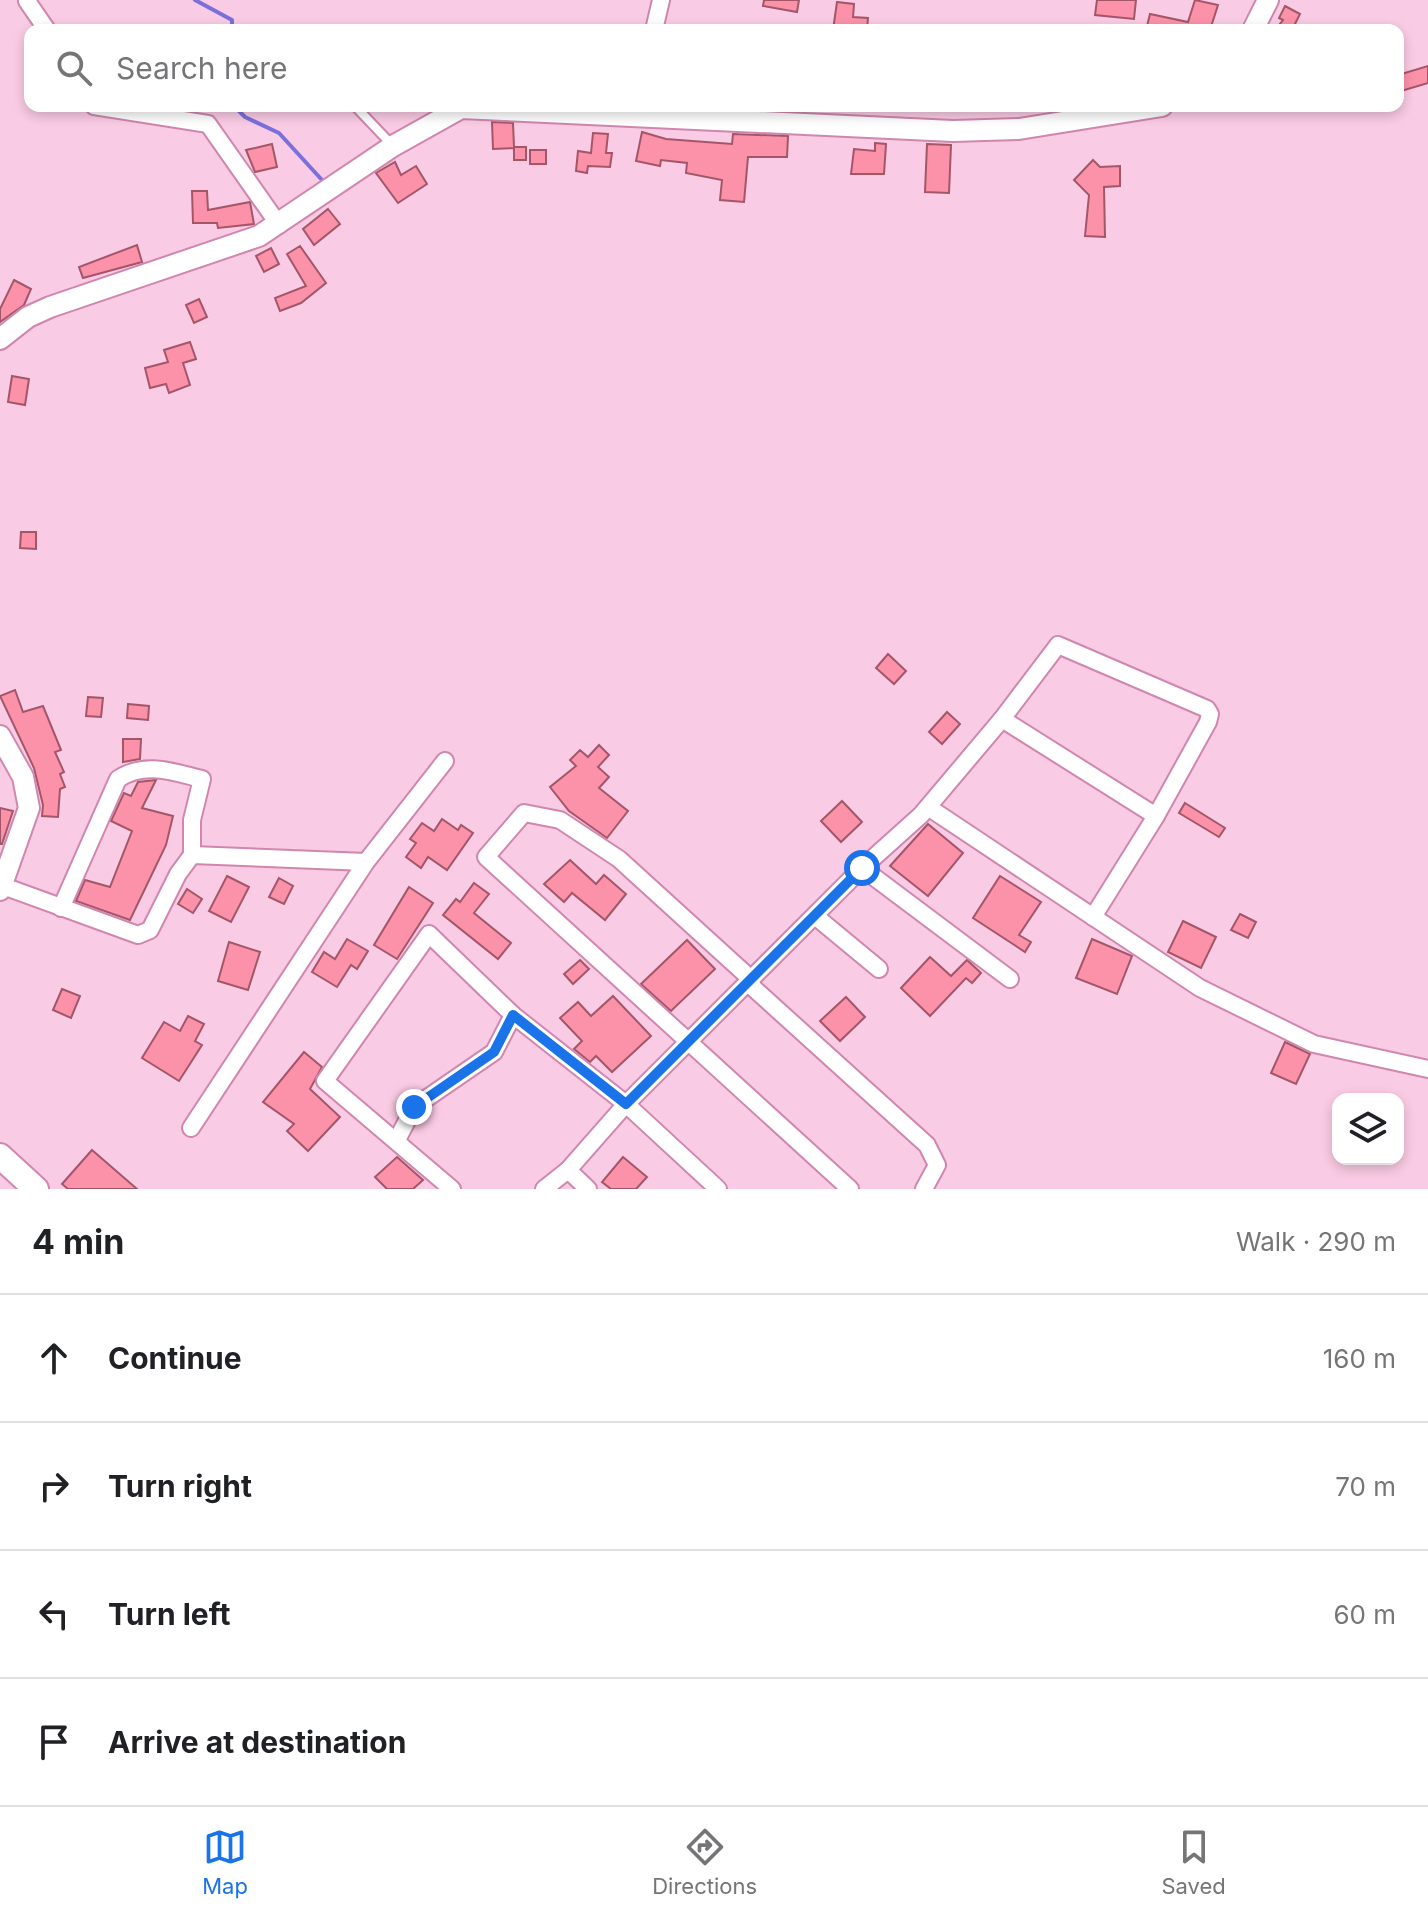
<!DOCTYPE html>
<html lang="en">
<head>
<meta charset="utf-8">
<style>
	body { margin:0; font-family:Inter,sans-serif; background:#f2f2f2; color:#202124 }
	.controls { position:absolute; right:24px; bottom:24px; display:grid; overflow:hidden; border-radius:16px; box-shadow:0 4px 12px #0003 }
	.controls button { width:72px; height:72px; display:grid; place-items:center; padding:0; border:0; border-bottom:2px solid #e0e0e0; background:#fff; color:#202124; font:40px sans-serif }
	.stop { position:absolute; width:24px; height:24px; margin:-18px; border:6px solid #1a73e8; border-radius:50%; background:#fff }
	.stop.end { background:#1a73e8; border-color:#fff; box-shadow:0 2px 8px #0008 }
	.list { margin:0; padding:0; list-style:none }
	h2 { display:flex; justify-content:space-between; align-items:center; height:104px; margin:0; padding:0 32px; font-size:34px }
	h2 small { font-size:26px; font-weight:400; color:#757577 }
	.list li { display:grid; grid-template-columns:52px 1fr auto; gap:24px; align-items:center; box-sizing:border-box; height:128px; padding:0 32px; border-top:2px solid #e0e0e0 }
	.list b { display:block; font-size:30px; white-space:nowrap }
	.list em { font-size:26px; font-style:normal; color:#757577 }
	.icon { flex:none; width:44px; height:44px; fill:none; stroke:currentColor; stroke-width:2; stroke-linecap:round; stroke-linejoin:round }
	.map { position:relative; flex:none; width:1428px; height:1189px; overflow:hidden }
	.search { position:absolute; background:#fff; box-shadow:0 4px 12px #0003; left:24px; right:24px; top:24px; height:88px; display:flex; align-items:center; gap:20px; box-sizing:border-box; padding:0 28px; border-radius:16px; color:#757577; font-size:30px }
	.sheet { height:616px; background:#fff }
	nav { display:flex; justify-content:space-around; align-items:center; box-sizing:border-box; height:112px; border-top:2px solid #e0e0e0; background:#fff; font-size:22px; color:#757577 }
	nav a { display:grid; justify-items:center; gap:4px }
	nav .on { color:#1a73e8 }
	.map>svg:first-child { display:block }
	.lines { fill:none; stroke-linecap:round; stroke-linejoin:round }
	.stream { stroke:#7c6fdc; stroke-width:4 }
	.building { fill:#fb92aa; stroke:#a45669; stroke-width:2 }
	.service-casing { stroke:#d086af; stroke-width:12 }
	.minor-casing { stroke:#d086af; stroke-width:20 }
	.tertiary-casing { stroke:#d086af; stroke-width:24 }
	.primary-casing { stroke:#d086af; stroke-width:28 }
	.service { stroke:#fff; stroke-width:8 }
	.minor { stroke:#fff; stroke-width:16 }
	.tertiary { stroke:#fff; stroke-width:20 }
	.primary { stroke:#fff; stroke-width:24 }
	.route { stroke:#1a73e8; stroke-width:10 }
</style>
</head>
<body>
<div class="map">
<svg width="1428" height="1189" viewBox="0 0 1428 1189">
	<rect width="100%" height="100%" fill="#facbe4"/>
	<g class="lines">
		<g class="stream">
			<polyline points="195,0 232,20 232,30"/>
			<polyline points="234,106 245,117 279,133 322,180"/>
		</g>
	</g>
	<g class="building">
		<polygon points="764,0 799,0 797,12 763,6"/>
		<polygon points="1097,0 1136,0 1134,19 1095,15"/>
		<polygon points="1195,0 1218,5 1210,30 1146,30 1150,14 1188,22"/>
		<polygon points="837,2 854,4 853,17 868,18 867,30 833,30"/>
		<polygon points="1285,6 1300,14 1292,30 1275,30 1283,20 1279,18"/>
		<polygon points="1428,66 1428,83 1398,92 1398,75"/>
		<polygon points="492,122 513,123 514,147 526,147 526,160 514,160 514,148 493,149"/>
		<polygon points="642,132 666,139 732,144 733,134 788,136 787,157 748,157 744,202 720,200 722,180 686,173 687,163 661,160 660,166 636,161"/>
		<polygon points="593,133 608,134 606,153 612,153 610,167 588,166 587,173 576,171 578,151 591,153"/>
		<polygon points="875,143 886,144 884,174 851,174 854,149 875,151"/>
		<polygon points="272,144 277,167 255,172 246,150"/>
		<polygon points="927,144 951,145 949,193 925,192"/>
		<rect x="530" y="150" width="16" height="14"/>
		<polygon points="1093,160 1100,167 1120,166 1120,186 1104,187 1105,237 1085,236 1089,195 1074,180"/>
		<polygon points="395,162 401,175 416,166 427,184 398,203 376,173"/>
		<polygon points="192,191 207,191 208,210 250,202 254,224 218,228 217,223 193,223"/>
		<polygon points="328,209 340,224 314,245 303,229"/>
		<polygon points="137,245 142,262 83,278 79,267"/>
		<polygon points="300,246 326,283 301,303 280,311 275,298 306,286 287,254"/>
		<polygon points="271,248 279,264 264,272 256,256"/>
		<polygon points="14,280 31,289 24,305 0,322 0,309"/>
		<polygon points="199,299 207,317 194,323 186,305"/>
		<polygon points="190,342 196,359 183,363 190,385 169,393 166,384 150,388 145,368 168,362 164,350"/>
		<polygon points="12,376 29,379 25,405 8,402"/>
		<polygon points="21,532 36,532 36,549 20,548"/>
		<polygon points="888,654 906,671 894,684 876,668"/>
		<polygon points="15,690 23,712 43,706 61,750 55,752 64,772 60,774 65,787 60,789 58,817 42,816 43,805 34,768 0,696"/>
		<polygon points="88,697 103,698 101,717 86,716"/>
		<polygon points="128,704 149,706 148,720 127,718"/>
		<polygon points="947,712 960,724 942,744 929,732"/>
		<polygon points="123,739 141,739 140,759 123,762"/>
		<polygon points="599,745 609,755 598,767 609,777 599,788 628,811 607,838 569,811 550,787 576,766 570,760 580,750 588,757"/>
		<polygon points="156,780 142,808 173,816 166,845 130,920 76,901 85,880 110,887 132,831 111,821 124,793 131,796 138,782"/>
		<polygon points="842,801 862,822 841,842 821,821"/>
		<polygon points="1185,803 1225,828 1219,837 1179,813"/>
		<polygon points="0,808 13,811 2,844 0,844"/>
		<polygon points="442,819 458,830 461,825 473,833 447,870 428,857 421,868 406,857 416,843 410,839 422,823 434,831"/>
		<polygon points="928,824 963,853 928,896 890,866"/>
		<polygon points="570,860 596,884 604,875 626,894 605,920 572,893 564,902 544,884"/>
		<polygon points="227,876 249,887 231,922 209,911"/>
		<polygon points="1000,876 1041,902 1019,935 1031,942 1025,952 973,918"/>
		<polygon points="279,878 293,886 284,904 269,897"/>
		<polygon points="474,883 489,894 474,913 511,943 498,959 443,915 456,899 460,902"/>
		<polygon points="409,887 433,903 397,959 374,945"/>
		<polygon points="187,889 202,899 193,913 178,904"/>
		<polygon points="1240,914 1256,922 1248,938 1231,930"/>
		<polygon points="1183,921 1216,937 1201,968 1168,952"/>
		<polygon points="347,939 368,951 357,969 351,965 337,987 312,972 324,952 335,959"/>
		<polygon points="1092,939 1132,956 1117,994 1076,978"/>
		<polygon points="687,940 715,969 671,1011 641,984"/>
		<polygon points="229,942 260,952 248,990 218,981"/>
		<polygon points="930,957 951,976 967,960 981,973 972,983 966,978 930,1016 901,988"/>
		<polygon points="580,960 589,969 573,984 564,974"/>
		<polygon points="62,989 80,996 71,1018 53,1010"/>
		<polygon points="613,996 651,1036 612,1072 596,1056 590,1062 574,1049 582,1041 560,1018 578,1002 591,1016"/>
		<polygon points="846,997 865,1017 840,1041 820,1021"/>
		<polygon points="188,1016 204,1024 195,1041 202,1045 179,1081 142,1058 164,1022 180,1031"/>
		<polygon points="1285,1042 1310,1054 1296,1084 1271,1073"/>
		<polygon points="304,1052 322,1067 310,1089 340,1117 308,1151 287,1131 294,1124 263,1102"/>
		<polygon points="92,1150 137,1189 68,1189 62,1184"/>
		<polygon points="397,1157 423,1180 413,1189 387,1189 375,1177"/>
		<polygon points="623,1157 647,1177 636,1189 611,1189 602,1182"/>
	</g>
	<g class="lines">
		<defs>
			<polyline id="service" points="355,106 393,146"/>
			<g id="minor">
				<polyline points="27,1 47,30"/>
				<polyline points="654,30 661,0"/>
				<polyline points="94,106 208,124 279,225"/>
				<polyline points="1002,719 1156,816 1093,917"/>
				<polyline points="928,807 1200,988 1314,1044 1428,1069"/>
				<polyline points="862,868 1010,979"/>
				<polyline points="3,886 138,935 150,930 178,874 192,855 366,862"/>
				<path d="M61,908l57,-129c27,-18 55,-7 84,0l-10,41v35"/>
				<polyline points="815,916 879,969"/>
				<polyline points="752,980 619,859 560,820 524,813 486,857 850,1189"/>
				<polyline points="749,984 927,1145 937,1165 924,1189"/>
				<polyline points="191,1128 366,862 445,761"/>
				<polyline points="397,1140 414,1107 494,1052 513,1015"/>
				<polyline points="568,1170 588,1189"/>
				<polyline points="452,1189 325,1081 429,934 513,1015 626,1104 718,1189"/>
				<polyline points="544,1189 568,1170 626,1104 862,868 921,815 1002,719 1058,645 1207,709 1210,714 1208,722 1156,816"/>
			</g>
			<g id="tertiary">
				<polyline points="1253,30 1268,0"/>
				<polyline points="0,339 28,317 50,307 259,236 393,146 461,108 953,131 1019,129 1162,106"/>
				<polyline points="0,736 23,777 29,808 0,890"/>
			</g>
			<polyline id="primary" points="0,1156 36,1189"/>
		</defs>
		<use href="#service" class="service-casing"/>
		<use href="#minor" class="minor-casing"/>
		<use href="#tertiary" class="tertiary-casing"/>
		<use href="#primary" class="primary-casing"/>
		<use href="#service" class="service"/>
		<use href="#minor" class="minor"/>
		<use href="#tertiary" class="tertiary"/>
		<use href="#primary" class="primary"/>
	</g>
	<g class="lines">
		<polyline class="route" points="414,1107 494,1052 513,1015 626,1104 862,868"/>
	</g>
</svg>
<div class="controls">
<button><svg class="icon" aria-label="layers" viewBox="0 0 24 24"><path d="M12 4l9 5-9 5-9-5zM3 14l9 5 9-5"/></svg></button>
</div>
<div class="stop" style="left:862px;top:868px"></div>
<div class="stop end" style="left:414px;top:1107px"></div>
<div class="search"><svg class="icon" aria-label="search" viewBox="0 0 24 24"><circle cx="10" cy="10" r="6"/><path d="M15 15l6 6"/></svg>Search here</div>
</div>
<section class="sheet">
<h2>4 min<small>Walk · 290 m</small></h2>
<ul class="list">
<li><svg class="icon" aria-label="ahead" viewBox="0 0 24 24"><path d="M12 20V5M6 11l6-6 6 6"/></svg><div><b>Continue</b></div><em>160 m</em></li>
<li><svg class="icon" aria-label="right" viewBox="0 0 24 24"><path d="M7 20v-9h11M14 6l5 5-5 5"/></svg><div><b>Turn right</b></div><em>70 m</em></li>
<li><svg class="icon" aria-label="left" viewBox="0 0 24 24"><path d="M17 20v-9H6M10 6l-5 5 5 5"/></svg><div><b>Turn left</b></div><em>60 m</em></li>
<li><svg class="icon" aria-label="arrive" viewBox="0 0 24 24"><path d="M6 21V4h12l-3 4 3 4H6"/></svg><div><b>Arrive at destination</b></div></li>
</ul>
</section>
<nav>
<a class="on"><svg class="icon" aria-label="map" viewBox="0 0 24 24"><path d="M3 6l6-2 6 2 6-2v14l-6 2-6-2-6 2zM9 4v14M15 6v14"/></svg>Map</a>
<a><svg class="icon" aria-label="directions" viewBox="0 0 24 24"><path d="M12 3l9 9-9 9-9-9zM9 14v-3h6M13 9l2 2-2 2"/></svg>Directions</a>
<a><svg class="icon" aria-label="saved" viewBox="0 0 24 24"><path d="M7 4h10v16l-5-4-5 4z"/></svg>Saved</a>
</nav>
</body>
</html>
